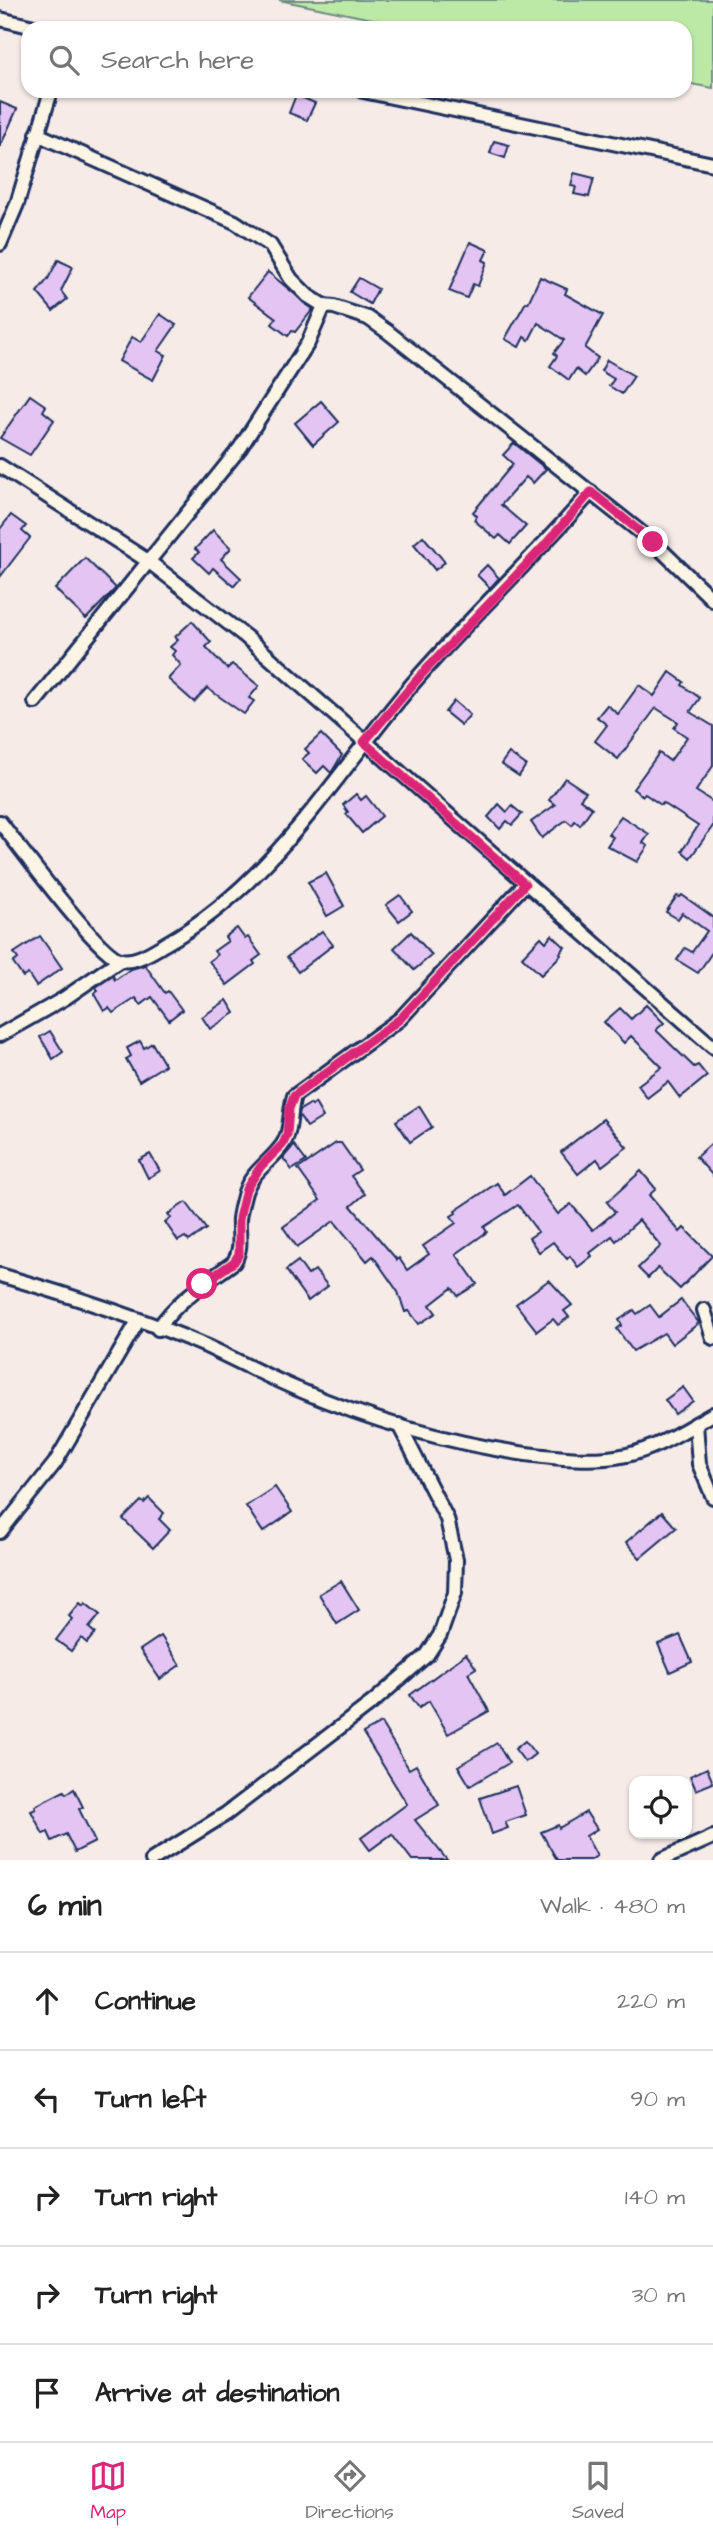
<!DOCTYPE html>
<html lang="en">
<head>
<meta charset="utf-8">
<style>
	body { margin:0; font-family:"Architects Daughter",sans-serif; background:#f6f6f6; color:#222 }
	.controls { position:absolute; right:21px; bottom:21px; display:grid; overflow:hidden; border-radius:14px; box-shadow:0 2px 5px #0004 }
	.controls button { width:63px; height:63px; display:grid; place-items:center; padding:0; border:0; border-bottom:2px solid #e0e0e0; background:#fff; color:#222; font:35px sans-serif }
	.stop { position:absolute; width:21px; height:21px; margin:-16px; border:5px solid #db2777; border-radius:50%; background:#fff }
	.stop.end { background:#db2777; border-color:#fff; box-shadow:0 2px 7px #0008 }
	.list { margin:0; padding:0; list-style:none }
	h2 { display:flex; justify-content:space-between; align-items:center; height:91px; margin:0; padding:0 28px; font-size:30px }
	h2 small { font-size:23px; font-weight:400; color:#767676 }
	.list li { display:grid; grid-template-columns:46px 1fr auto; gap:21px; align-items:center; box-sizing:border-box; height:98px; padding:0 28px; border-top:2px solid #e0e0e0 }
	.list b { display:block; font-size:26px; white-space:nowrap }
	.list em { font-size:23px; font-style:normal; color:#767676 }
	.icon { flex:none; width:38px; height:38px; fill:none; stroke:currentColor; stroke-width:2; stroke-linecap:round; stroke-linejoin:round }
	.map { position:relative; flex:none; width:713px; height:1860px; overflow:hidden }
	.search { position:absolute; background:#fff; box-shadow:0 2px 5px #0004; left:21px; right:21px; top:21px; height:77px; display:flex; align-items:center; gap:18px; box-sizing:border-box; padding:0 24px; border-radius:21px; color:#767676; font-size:26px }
	.sheet { height:581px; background:#fff }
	nav { display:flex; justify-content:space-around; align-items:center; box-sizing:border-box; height:98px; border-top:2px solid #e0e0e0; background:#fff; font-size:19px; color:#767676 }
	nav a { display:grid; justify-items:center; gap:4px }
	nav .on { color:#db2777 }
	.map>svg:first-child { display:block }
	.green { fill:#bde9a7; stroke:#6c8c82; stroke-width:2 }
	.building { fill:#e3c4f2; stroke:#1b2f5e; stroke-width:2 }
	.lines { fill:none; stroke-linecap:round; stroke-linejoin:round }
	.minor-casing { stroke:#1b2f5e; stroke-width:18 }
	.minor { stroke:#fcf5e5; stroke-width:12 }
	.route { stroke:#db2777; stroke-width:9 }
</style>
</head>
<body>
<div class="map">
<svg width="713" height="1860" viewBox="0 0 713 1860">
	<rect width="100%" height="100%" fill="#f7ebe8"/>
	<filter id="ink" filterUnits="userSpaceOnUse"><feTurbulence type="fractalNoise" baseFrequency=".0143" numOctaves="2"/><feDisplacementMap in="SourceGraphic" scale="14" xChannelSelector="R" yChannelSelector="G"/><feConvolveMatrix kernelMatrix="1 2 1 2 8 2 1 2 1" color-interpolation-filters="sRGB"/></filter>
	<g filter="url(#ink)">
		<polygon class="green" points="279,0 713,0 713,88 685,83 685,28 416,28"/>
		<g class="building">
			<polygon points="296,95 315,103 307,120 289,113"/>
			<polygon points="0,102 17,109 0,147"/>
			<polygon points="494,141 509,145 505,158 490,153"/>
			<polygon points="574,173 594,178 589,197 574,194 576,187 571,186"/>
			<polygon points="470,242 488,250 483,260 487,262 478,286 473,284 467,298 449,291"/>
			<polygon points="58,260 73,267 61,291 67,299 53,311 37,292 48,279"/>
			<polygon points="268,272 313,309 295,332 292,331 288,336 272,324 276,318 248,297"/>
			<polygon points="540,277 567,289 565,294 603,315 585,348 598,358 585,376 576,369 569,380 550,366 557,356 554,353 564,340 538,323 529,340 524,337 519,347 505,339 526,302 528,303"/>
			<polygon points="359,278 378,289 370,304 350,292"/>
			<polygon points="160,314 176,325 158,351 166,355 153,380 119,361 132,337 141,342"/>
			<polygon points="607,360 634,376 622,394 609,386 614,379 601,371"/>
			<polygon points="30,395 46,406 43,411 54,420 30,455 0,438"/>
			<polygon points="321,401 339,422 313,445 295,423"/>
			<polygon points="514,443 546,469 533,483 526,477 501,505 526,526 510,544 500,535 496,539 474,520 477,516 473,512 513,464 503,455"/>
			<polygon points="11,515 26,526 22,531 30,538 0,577 0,529"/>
			<polygon points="213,530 231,548 221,559 241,578 234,586 213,568 209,573 193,558 199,552 195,549"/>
			<polygon points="423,536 445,562 435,570 414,544"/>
			<polygon points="85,558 116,588 86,619 55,589"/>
			<polygon points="487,565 499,578 490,588 477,575"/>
			<polygon points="192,621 211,642 206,647 227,669 232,664 259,686 249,698 254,701 244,714 207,688 194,702 168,679 181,665 172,655 175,651 170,647 178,640 175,637"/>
			<polygon points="670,672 684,682 682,685 700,698 690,712 713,726 713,766 696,791 713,802 713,826 690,858 682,851 698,826 663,803 661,805 645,794 643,796 633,789 659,753 670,761 687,737 674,728 678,722 656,708 618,759 595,741 607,725 597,717 607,705 618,714 639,685 654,696"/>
			<polygon points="454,701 470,715 461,725 445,712"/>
			<polygon points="321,734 342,755 331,773 324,766 317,773 302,759 309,753 305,749"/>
			<polygon points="509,753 526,765 519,776 501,764"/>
			<polygon points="565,778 586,792 580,799 592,808 580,825 575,821 572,825 566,820 542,838 531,822 555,805 549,800"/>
			<polygon points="356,794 361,800 366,796 382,816 362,833 346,814 348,812 343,805"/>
			<polygon points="499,804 507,812 512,806 522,814 512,825 507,821 500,829 488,817"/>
			<polygon points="621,816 649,834 643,843 648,846 637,862 607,846 613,837 608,834"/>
			<polygon points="326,873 344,906 327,916 308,882"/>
			<polygon points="400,895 412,911 399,921 386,905"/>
			<polygon points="682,895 713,917 713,951 698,973 677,960 685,948 692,952 707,931 682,913 678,919 666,912 677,896 680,897"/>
			<polygon points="237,928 245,939 248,937 261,955 253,961 255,964 227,985 209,961 217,955 214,951 228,941 225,937"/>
			<polygon points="322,931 333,945 298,972 287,957"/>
			<polygon points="411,932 432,955 414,970 394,948"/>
			<polygon points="552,935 565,947 560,953 561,955 541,975 522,957 541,937 546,942"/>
			<polygon points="40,936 62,968 36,986 28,974 23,977 13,963 18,959 14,953"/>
			<polygon points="145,965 165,993 168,991 182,1010 169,1020 152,997 141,1005 136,998 113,1013 109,1008 104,1011 94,994 98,991 96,987 113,976 115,980 131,969"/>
			<polygon points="227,1000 235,1013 210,1029 202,1017"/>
			<polygon points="646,1005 664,1023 656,1030 694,1067 698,1065 707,1076 680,1098 668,1082 647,1098 638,1085 662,1067 631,1036 624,1043 604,1022 620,1008 631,1019"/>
			<polygon points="50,1031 63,1052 53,1059 40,1037"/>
			<polygon points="140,1041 144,1048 152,1043 165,1065 139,1081 126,1059 131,1056 127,1048"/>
			<polygon points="315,1103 323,1117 307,1127 299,1115 300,1110 310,1104 312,1106"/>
			<polygon points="419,1106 432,1127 410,1142 396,1121"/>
			<polygon points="603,1119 627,1147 602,1166 597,1159 578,1174 561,1152"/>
			<polygon points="713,1142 713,1176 696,1157"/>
			<polygon points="336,1143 341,1143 360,1170 351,1176 365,1194 351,1206 397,1260 399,1258 407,1270 429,1254 423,1246 456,1223 451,1216 456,1213 455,1211 497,1183 505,1195 530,1176 558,1214 571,1204 593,1230 615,1212 607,1202 641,1171 656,1189 649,1195 680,1232 684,1228 712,1256 680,1289 658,1268 648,1278 638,1268 661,1246 639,1220 616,1241 612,1236 590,1253 592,1256 578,1267 570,1256 567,1259 553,1242 539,1252 529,1238 538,1232 518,1205 484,1227 487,1232 456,1254 477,1284 458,1296 452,1288 430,1305 436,1313 419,1324 409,1311 405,1312 398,1292 373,1256 367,1261 334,1221 297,1247 283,1227 320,1200 298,1169"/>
			<polygon points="294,1145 306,1161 292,1170 283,1158"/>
			<polygon points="150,1154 160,1171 148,1178 139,1160"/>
			<polygon points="186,1202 206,1229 189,1241 185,1237 178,1241 165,1222 171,1218 168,1214"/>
			<polygon points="298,1261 308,1275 315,1270 328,1286 308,1301 286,1270"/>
			<polygon points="549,1280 572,1305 564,1311 569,1317 558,1325 553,1319 537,1331 516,1304"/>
			<polygon points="681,1300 699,1323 672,1344 664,1333 633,1351 617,1329 622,1325 619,1320 634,1310 637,1314 650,1305 659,1317"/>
			<polygon points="683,1387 693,1401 675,1414 665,1400"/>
			<polygon points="275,1487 292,1512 263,1532 246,1506"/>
			<polygon points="149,1498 164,1513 159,1519 170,1530 153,1548 123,1519 141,1501 144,1503"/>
			<polygon points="662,1512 676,1528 640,1558 626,1542"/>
			<polygon points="341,1581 359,1610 337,1624 319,1594"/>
			<polygon points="80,1603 83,1606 85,1603 100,1615 89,1628 95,1633 87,1643 81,1638 71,1651 56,1640 72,1619 69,1616"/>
			<polygon points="680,1635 692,1662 670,1672 658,1644"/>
			<polygon points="161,1636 180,1665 160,1679 140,1650"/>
			<polygon points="466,1654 476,1668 468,1673 489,1711 448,1734 429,1701 419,1708 410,1695"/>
			<polygon points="381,1723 409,1769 416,1765 439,1805 415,1820 447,1860 412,1860 392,1834 370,1850 361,1838 407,1804 363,1733"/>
			<polygon points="525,1741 535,1754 525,1762 515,1749"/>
			<polygon points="497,1743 509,1763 470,1786 458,1766"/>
			<polygon points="707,1768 713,1783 696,1790 690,1776"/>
			<polygon points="516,1786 526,1815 505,1822 508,1828 492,1834 480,1798"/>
			<polygon points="74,1789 83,1807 79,1809 95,1842 75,1852 66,1834 52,1841 48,1832 43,1834 31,1811 36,1809 35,1806 64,1791 66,1794"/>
			<polygon points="586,1812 597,1829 586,1836 597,1856 590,1860 557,1860 541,1832 558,1825 559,1828"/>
		</g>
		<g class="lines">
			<defs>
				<g id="minor">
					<polyline points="0,19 38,28"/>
					<polyline points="363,91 713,164"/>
					<polyline points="37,134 235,222 270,245 291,279 308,296 324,306 334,307 368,318 388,332 653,542 713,600"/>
					<polyline points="0,244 17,204 51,91"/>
					<polyline points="0,466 148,561 246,637 713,1047"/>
					<polyline points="35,702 240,448 308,343 324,306"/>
					<path d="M0,822c19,24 99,134 121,138 15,3 32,-9 44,-16 111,-62 174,-177 256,-270 55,-62 115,-119 170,-182"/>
					<polyline points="0,1035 65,998 120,960"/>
					<path d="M0,1275c69,20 140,43 206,71 30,14 60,30 91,43 73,31 151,54 229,65 32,4 69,8 101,1 31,-7 59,-26 86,-41"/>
					<polyline points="704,1310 713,1338"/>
					<path d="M158,1329c20,-30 48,-46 76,-67 9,-15 4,-27 5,-43 1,-9 4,-19 6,-27 7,-21 26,-30 38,-48 9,-13 6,-32 11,-48l106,-77 125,-135"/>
					<polyline points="696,1424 699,1464 713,1497"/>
					<polyline points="0,1532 55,1463 138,1321"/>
					<polyline points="152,1860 226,1814 373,1702 427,1655 440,1635 455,1593 456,1560 447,1519 399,1425"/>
					<polyline points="661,1860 713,1837"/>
				</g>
			</defs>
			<use href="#minor" class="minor-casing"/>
			<use href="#minor" class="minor"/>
		</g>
	</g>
	<g class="lines" filter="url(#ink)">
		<polyline class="route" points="202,1284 234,1262 239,1254 239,1218 246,1189 261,1166 283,1144 287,1135 289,1109 294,1096 400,1019 525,884 364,742 421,675 545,545 591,492 653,542"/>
	</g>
</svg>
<div class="controls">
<button><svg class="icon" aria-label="locate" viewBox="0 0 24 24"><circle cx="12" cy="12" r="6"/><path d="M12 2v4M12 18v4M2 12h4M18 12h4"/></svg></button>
</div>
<div class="stop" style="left:202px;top:1284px"></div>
<div class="stop end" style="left:653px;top:542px"></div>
<div class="search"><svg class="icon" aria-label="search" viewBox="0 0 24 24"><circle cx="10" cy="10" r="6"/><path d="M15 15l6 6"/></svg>Search here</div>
</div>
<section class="sheet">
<h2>6 min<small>Walk · 480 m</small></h2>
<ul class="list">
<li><svg class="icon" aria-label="ahead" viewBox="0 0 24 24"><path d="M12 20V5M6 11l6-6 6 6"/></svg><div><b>Continue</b></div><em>220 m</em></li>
<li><svg class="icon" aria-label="left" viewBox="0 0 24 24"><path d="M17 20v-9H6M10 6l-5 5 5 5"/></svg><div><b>Turn left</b></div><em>90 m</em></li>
<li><svg class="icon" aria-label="right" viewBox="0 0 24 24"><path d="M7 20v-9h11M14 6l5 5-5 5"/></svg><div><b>Turn right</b></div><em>140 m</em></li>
<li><svg class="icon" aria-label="right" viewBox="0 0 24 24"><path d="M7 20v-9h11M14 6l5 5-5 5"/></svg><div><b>Turn right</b></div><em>30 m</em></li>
<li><svg class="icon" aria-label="arrive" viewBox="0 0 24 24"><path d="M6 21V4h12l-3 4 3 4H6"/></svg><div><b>Arrive at destination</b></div></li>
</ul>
</section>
<nav>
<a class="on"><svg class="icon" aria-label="map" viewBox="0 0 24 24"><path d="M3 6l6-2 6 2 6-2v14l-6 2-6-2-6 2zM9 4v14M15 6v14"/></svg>Map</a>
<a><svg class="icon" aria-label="directions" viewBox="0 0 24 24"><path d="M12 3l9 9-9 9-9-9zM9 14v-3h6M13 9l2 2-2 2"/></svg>Directions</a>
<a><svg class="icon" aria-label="saved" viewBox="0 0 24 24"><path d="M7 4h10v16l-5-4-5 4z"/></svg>Saved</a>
</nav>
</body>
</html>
